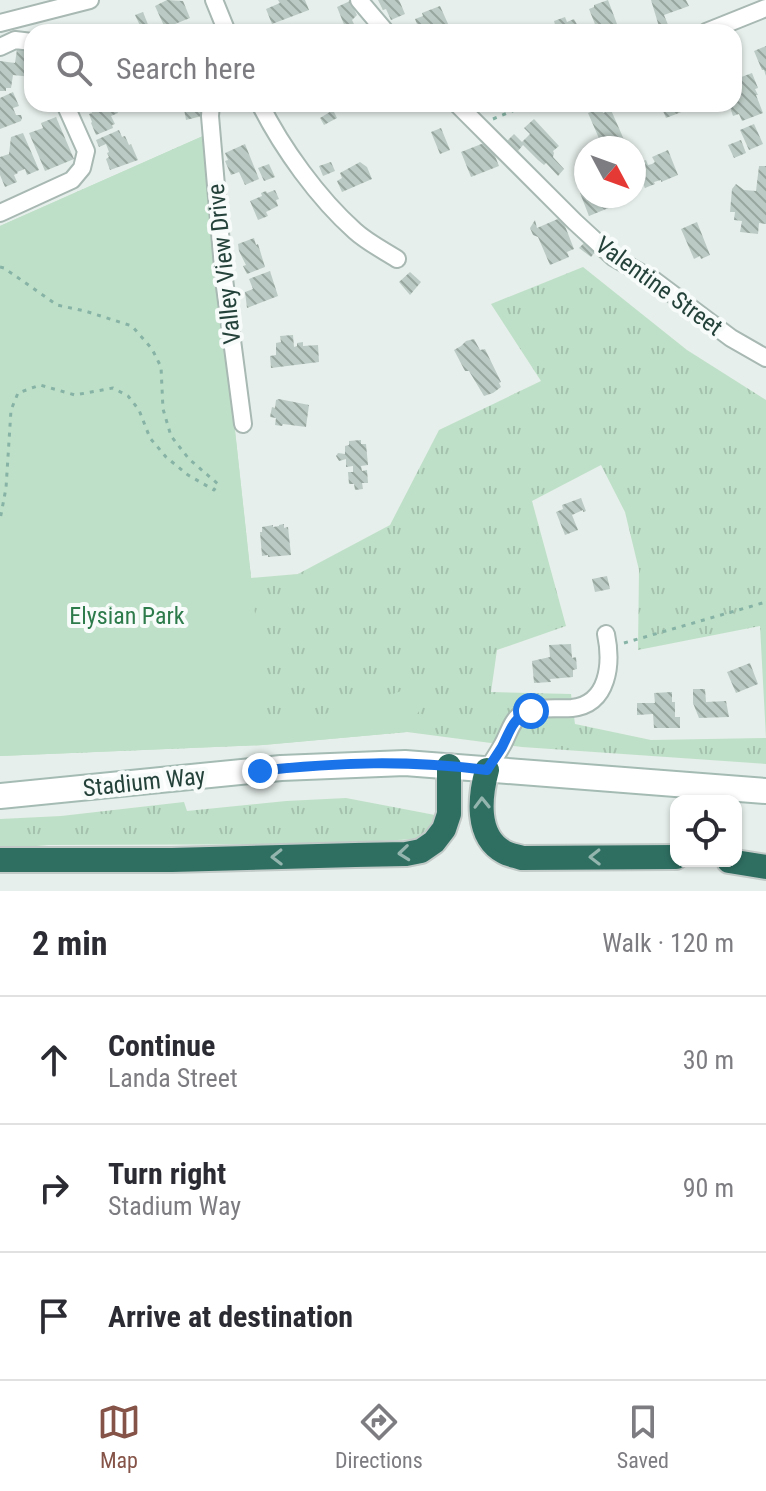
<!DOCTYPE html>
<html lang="en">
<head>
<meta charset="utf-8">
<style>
	body { margin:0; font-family:"Roboto Condensed",sans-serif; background:#f7f7f7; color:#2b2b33 }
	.controls { position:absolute; right:24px; bottom:24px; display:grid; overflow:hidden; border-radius:16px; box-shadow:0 2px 6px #0004 }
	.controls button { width:72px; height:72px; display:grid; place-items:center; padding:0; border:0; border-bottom:2px solid #e1e1e2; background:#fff; color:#2b2b33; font:40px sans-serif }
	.compass { position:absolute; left:574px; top:136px; width:72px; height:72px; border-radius:50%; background:#fff; box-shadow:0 2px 6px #0004; rotate:131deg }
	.stop { position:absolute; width:24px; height:24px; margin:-18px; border:6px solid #1a73e8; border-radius:50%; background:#fff }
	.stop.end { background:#1a73e8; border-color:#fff; box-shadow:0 2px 8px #0008 }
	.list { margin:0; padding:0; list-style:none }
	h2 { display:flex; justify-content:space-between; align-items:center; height:104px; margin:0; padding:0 32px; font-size:34px }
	h2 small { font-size:26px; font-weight:400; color:#7c7c81 }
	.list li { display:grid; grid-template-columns:52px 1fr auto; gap:24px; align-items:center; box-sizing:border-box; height:128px; padding:0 32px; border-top:2px solid #e1e1e2 }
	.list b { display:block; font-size:30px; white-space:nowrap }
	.list p { margin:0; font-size:26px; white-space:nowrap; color:#7c7c81 }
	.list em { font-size:26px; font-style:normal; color:#7c7c81 }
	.icon { flex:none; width:44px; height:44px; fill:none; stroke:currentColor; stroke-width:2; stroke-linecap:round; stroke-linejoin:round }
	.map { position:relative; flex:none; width:766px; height:891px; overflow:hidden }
	.search { position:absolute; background:#fff; box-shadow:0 2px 6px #0004; left:24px; right:24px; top:24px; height:88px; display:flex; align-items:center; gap:20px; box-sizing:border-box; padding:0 28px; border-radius:24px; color:#7c7c81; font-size:30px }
	.sheet { height:488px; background:#fff }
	nav { display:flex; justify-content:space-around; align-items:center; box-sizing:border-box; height:112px; border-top:2px solid #e1e1e2; background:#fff; font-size:22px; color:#7c7c81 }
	nav a { display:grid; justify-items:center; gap:4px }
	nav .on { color:#855347 }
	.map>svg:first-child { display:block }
	.grass { fill:url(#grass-tufts); fill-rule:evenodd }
	.park { fill:#bfe0c8 }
	.building { fill:url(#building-back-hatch) }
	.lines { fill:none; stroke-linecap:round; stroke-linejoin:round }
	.street-casing { stroke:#a8b8b2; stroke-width:20 }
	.secondary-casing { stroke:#a4bbb3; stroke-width:28 }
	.highway-casing { stroke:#c2cac8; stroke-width:28 }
	.path { stroke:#86b3a5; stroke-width:3; stroke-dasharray:4 6; stroke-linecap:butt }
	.street { stroke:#fff; stroke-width:16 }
	.secondary { stroke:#fff; stroke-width:24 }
	.highway { stroke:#2f6f62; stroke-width:24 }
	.oneway { stroke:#93b5ae }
	.route { stroke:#1a73e8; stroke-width:10 }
	.labels { text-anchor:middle; stroke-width:8; stroke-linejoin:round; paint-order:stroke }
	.street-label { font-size:24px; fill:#24423a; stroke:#f7fbf9 }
	.park-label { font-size:24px; fill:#2d7a4b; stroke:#f7fbf9 }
</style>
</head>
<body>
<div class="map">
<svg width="766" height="891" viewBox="0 0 766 891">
	<defs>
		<pattern id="grass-tufts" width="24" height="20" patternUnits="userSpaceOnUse" patternTransform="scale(2)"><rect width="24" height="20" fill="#bfe0c8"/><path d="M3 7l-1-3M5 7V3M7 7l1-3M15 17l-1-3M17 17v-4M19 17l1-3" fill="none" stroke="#a4c1ad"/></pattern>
		<pattern id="building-back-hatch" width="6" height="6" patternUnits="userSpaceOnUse" patternTransform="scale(2)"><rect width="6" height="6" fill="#bbcac4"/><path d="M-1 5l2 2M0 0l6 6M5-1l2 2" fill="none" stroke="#98a6a0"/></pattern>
	</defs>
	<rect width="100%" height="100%" fill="#e6efeb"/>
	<g class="grass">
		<path d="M203,136l48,442 47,-4 92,-49 49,-95 102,-49 -50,-77 92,-37 104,83 79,50v364l-244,-17 -115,-15 -144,13 -263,11v-530zM601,465l24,47 14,58 -1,80 122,-24 6,112 -115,2 -76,-16 -4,-30 -80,-2 6,-42 69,-24 -34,-125z"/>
		<polygon points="346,798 435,815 432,826 416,839 324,844 49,845 0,849 0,819 61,816 184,802 187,811 286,801"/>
	</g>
	<polygon class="park" points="203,136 267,724 348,710 438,678 407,732 263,745 0,756 0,226"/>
	<g class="building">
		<polygon points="167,0 183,1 190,18 165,28 155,6"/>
		<polygon points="278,0 305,0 309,10 272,24 266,9 280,3"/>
		<polygon points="378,0 399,0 405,14 391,20 386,9 383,10"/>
		<polygon points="608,0 620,32 598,32 589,9 594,7 594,5"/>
		<polygon points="651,0 686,0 689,6 664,15 669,27 660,30"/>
		<polygon points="350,1 357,15 352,20 357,30 368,24 372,32 347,32 337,7"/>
		<polygon points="440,6 449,26 434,32 420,32 415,19 423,16 422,13 427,11"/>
		<polygon points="143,12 151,32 143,32 135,15"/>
		<polygon points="565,17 567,22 574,19 581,32 557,32 554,21"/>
		<polygon points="766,46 766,76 764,70 762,70 754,51"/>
		<polygon points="17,49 32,52 32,77 13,75 11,88 6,88 6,91 0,91 0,61 15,63"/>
		<polygon points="734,73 736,79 752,73 758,88 755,89 758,95 756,95 763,113 742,121 739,114 733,116 729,104 734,104"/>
		<polygon points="13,92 19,106 13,108 16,115 21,115 22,118 21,121 0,129 0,98"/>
		<polygon points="89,104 106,104 107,106 114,104 118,113 111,116 115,124 112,125 113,128 96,135 91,123 92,122 89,114 92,113"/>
		<polygon points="183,104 199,104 202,116 186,120"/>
		<polygon points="660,104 687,104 689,109 666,118"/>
		<polygon points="601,108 603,113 611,110 625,142 609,148 606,142 601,143 588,113"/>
		<polygon points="333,110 337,118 324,125 320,118"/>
		<polygon points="56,117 74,159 45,171 29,133 43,128 41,123"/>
		<polygon points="534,119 559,146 553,151 554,153 553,157 564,169 558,176 546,163 544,165 538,160 523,145 518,151 507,141 514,134 522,142 530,134 524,128"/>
		<polygon points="754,124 763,144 749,150 740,130"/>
		<polygon points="441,128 450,150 440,154 431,132"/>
		<polygon points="119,130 122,137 125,136 129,145 131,144 138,160 110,170 106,159 109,157 107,153 109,152 106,144 99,147 96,140"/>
		<polygon points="23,133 39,170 27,175 25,169 17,172 18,173 14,175 17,182 5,187 0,175 0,157 9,154 11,137"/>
		<polygon points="741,140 746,153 734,158 728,145"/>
		<polygon points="489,141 499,166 471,177 461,152"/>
		<polygon points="245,144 259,179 245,185 239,172 231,175 225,161 228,160 225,153"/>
		<polygon points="668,150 678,175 661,182 661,180 654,182 655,184 645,188 635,164 646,160 648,165 652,164 655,162 652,157"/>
		<polygon points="331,162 335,171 323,176 319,166"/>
		<polygon points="360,162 367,167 372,179 342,192 337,181 342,178 340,173"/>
		<polygon points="269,164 275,177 264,181 258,168"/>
		<polygon points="759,166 766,166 766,224 759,223 758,234 740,232 742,221 734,220 735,212 730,212 732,189 736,184 744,190 756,191"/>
		<polygon points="275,190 279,199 276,200 278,206 266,212 268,216 258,220 250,201 262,196 261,193 266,191 267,193"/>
		<polygon points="586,191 586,196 607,196 611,207 589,216 580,193"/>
		<polygon points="560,218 565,226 574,249 567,252 569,257 550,265 538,237 533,235 530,228 535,220 537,228"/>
		<polygon points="697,222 710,255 701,259 700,256 694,259 681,229"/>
		<polygon points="254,238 256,245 258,244 265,267 247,274 243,266 246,265 239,251 238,244"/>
		<polygon points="586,241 596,251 591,257 579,248"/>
		<polygon points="270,271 278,296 247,308 245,292 253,289 249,279"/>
		<polygon points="410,272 421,282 410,295 399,282"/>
		<polygon points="293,335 294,347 297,346 297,343 303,342 303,346 318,345 319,362 271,368 270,356 276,355 276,343 281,342 280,336"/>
		<polygon points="474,339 480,350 485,349 501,382 499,383 501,387 493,393 484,396 469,371 465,371 454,350 461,346 466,341"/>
		<polygon points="279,399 309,405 306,427 283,424 282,426 275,425 276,418 270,417 272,407 275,408 276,400"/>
		<polygon points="361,440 361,444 366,444 368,465 361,466 362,471 367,470 368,483 362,483 363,489 355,490 354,484 349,484 348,472 353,472 353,466 346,467 346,459 339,461 336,456 338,453 345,454 345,446 349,445 349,441"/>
		<polygon points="581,498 586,511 583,512 583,510 572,515 578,530 565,535 556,512 563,509 562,505"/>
		<polygon points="284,524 284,528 288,527 291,555 268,557 268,555 262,556 260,532 262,532 262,527 273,525 273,527 279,526 279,525"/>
		<polygon points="607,576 610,589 595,592 592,579"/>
		<polygon points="571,644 572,658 576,657 577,669 573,670 573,677 550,679 551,682 534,683 532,661 550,657 549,645"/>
		<polygon points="750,663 758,684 736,693 727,672"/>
		<polygon points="693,689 705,689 706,702 726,701 729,717 699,718 693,703"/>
		<polygon points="672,692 672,702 675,702 675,717 680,717 680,728 654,728 653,714 637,715 637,703 655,703 654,693"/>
	</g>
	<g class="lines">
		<defs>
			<g id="street">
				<polyline points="214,0 227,32"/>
				<polyline points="359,0 386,32"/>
				<polyline points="0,23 90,0"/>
				<polyline points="706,32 766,8"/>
				<polyline points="0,47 15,40 32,42"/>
				<polyline points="211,104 210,116 224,279 243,424"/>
				<path d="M260,104c22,44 58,94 95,127 12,11 28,19 42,28"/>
				<polyline points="457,104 575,222 613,257 655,281 731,338 766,358"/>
				<polyline points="0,213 72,180 82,168 86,151 65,104"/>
				<path d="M487,770c5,-8 11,-17 16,-26 6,-11 9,-25 20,-31 14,-7 34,-4 49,-5 37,-4 40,-45 34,-74"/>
			</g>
			<polyline id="secondary" points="0,796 281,768 405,763 766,791"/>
			<g id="highway">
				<path d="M487,770c-7,26 -12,66 17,82 5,3 12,4 18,6l154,-1"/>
				<polyline points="0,860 172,860 355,855 406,854 421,851 434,842 444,829 449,814 449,766"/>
				<polyline points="729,861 766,867"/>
			</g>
		</defs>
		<use href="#street" class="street-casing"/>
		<use href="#secondary" class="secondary-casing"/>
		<use href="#highway" class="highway-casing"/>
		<g class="path">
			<polyline points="493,119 529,104"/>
			<polyline points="0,267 4,268 57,305 85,311 132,326 152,349 161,367 163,409 171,436 189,459 218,484 214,490 188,475 166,457 150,438 139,410 128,396 113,388 75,395 40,385 18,393 11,410 6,488 0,520"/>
			<polyline points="624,643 766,602"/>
		</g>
		<use href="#street" class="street"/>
		<use href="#secondary" class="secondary"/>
		<use href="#highway" class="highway"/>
	</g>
	<defs><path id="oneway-chevron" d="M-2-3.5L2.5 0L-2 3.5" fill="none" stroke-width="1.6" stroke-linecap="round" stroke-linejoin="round" transform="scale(2)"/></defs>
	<g class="oneway">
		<use href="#oneway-chevron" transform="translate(482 803) rotate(-91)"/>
		<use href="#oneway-chevron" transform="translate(404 853) rotate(174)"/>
		<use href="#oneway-chevron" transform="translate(277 857) rotate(179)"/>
		<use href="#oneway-chevron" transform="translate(595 857) rotate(179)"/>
	</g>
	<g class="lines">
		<path class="route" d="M260,771c78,-9 149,-11 227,-1 5,-8 10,-15 15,-23 8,-16 11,-30 29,-36"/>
	</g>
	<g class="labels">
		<g class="street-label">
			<text transform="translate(224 264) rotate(-96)" y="8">Valley View Drive</text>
			<text transform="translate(659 286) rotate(36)" y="8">Valentine Street</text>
			<text transform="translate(144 782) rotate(-6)" y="8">Stadium Way</text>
		</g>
		<g class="park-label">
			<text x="127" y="624">Elysian Park</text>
		</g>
	</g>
</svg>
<div class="controls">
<button><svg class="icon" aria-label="locate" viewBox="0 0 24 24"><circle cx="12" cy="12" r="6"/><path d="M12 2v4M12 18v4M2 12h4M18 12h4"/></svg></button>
</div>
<svg class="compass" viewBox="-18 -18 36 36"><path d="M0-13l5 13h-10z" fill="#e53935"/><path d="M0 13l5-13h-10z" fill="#7c7c81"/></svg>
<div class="stop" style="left:531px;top:711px"></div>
<div class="stop end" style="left:260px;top:771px"></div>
<div class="search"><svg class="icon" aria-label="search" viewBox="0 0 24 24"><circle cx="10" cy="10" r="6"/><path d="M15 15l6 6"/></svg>Search here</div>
</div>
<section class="sheet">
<h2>2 min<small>Walk · 120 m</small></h2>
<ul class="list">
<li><svg class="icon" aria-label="ahead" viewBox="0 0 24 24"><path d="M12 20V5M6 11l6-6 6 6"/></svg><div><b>Continue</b><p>Landa Street</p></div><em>30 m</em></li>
<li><svg class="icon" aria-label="right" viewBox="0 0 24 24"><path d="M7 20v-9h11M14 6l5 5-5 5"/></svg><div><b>Turn right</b><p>Stadium Way</p></div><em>90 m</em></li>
<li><svg class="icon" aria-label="arrive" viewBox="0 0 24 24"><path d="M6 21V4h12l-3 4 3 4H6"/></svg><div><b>Arrive at destination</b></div></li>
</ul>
</section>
<nav>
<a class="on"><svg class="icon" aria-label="map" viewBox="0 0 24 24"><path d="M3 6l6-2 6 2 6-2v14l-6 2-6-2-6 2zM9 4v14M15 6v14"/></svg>Map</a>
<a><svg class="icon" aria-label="directions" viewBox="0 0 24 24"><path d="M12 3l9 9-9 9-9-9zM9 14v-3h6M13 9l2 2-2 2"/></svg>Directions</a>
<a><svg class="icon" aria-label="saved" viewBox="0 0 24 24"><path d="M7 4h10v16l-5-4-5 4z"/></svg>Saved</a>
</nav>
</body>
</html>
